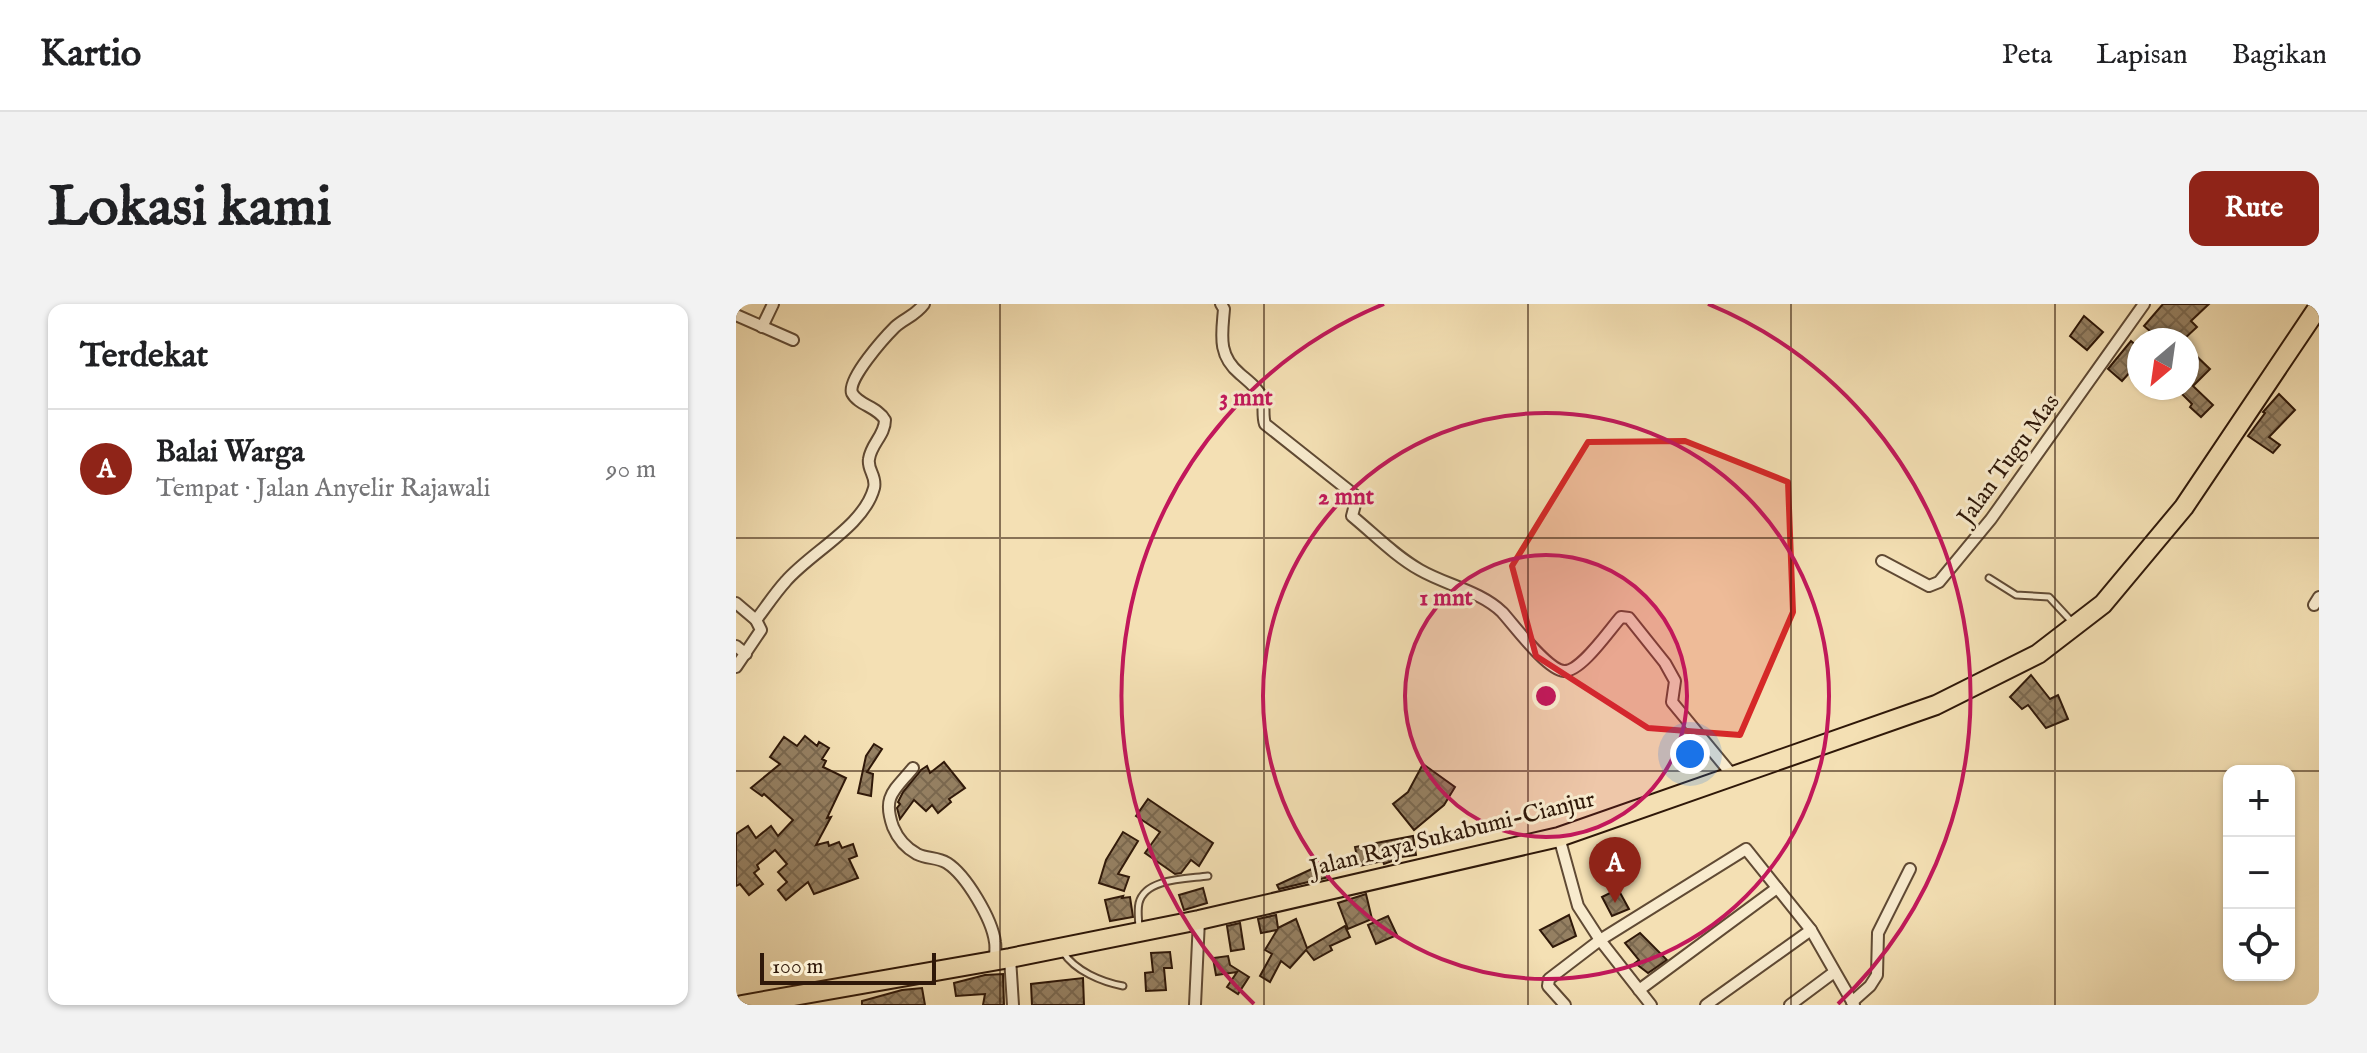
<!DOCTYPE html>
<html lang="id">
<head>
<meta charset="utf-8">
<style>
	body { margin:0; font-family:"IM FELL English",serif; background:#f2f2f2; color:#202124 }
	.controls { position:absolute; right:24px; bottom:24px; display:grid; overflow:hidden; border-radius:16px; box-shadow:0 2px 6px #0004 }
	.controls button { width:72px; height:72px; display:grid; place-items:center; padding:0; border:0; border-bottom:2px solid #e0e0e0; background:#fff; color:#202124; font:40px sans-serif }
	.compass { position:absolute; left:1391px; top:24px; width:72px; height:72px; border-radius:50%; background:#fff; box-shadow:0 2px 6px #0004; rotate:209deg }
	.scale { position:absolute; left:24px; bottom:20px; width:176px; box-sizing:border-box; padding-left:8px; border:4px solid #2f1809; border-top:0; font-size:22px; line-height:28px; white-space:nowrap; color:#2f1809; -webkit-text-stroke:6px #f8ebce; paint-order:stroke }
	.you { position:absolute; left:954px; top:450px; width:28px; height:28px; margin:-20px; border:6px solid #fff; border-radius:50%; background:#1a73e8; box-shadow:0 0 0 12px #1a73e833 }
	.badge { display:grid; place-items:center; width:52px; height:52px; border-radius:50%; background:#8f2418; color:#fff; font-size:26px; font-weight:700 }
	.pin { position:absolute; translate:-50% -66px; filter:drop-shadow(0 2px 4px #0008) }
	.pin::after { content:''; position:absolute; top:42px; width:28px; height:24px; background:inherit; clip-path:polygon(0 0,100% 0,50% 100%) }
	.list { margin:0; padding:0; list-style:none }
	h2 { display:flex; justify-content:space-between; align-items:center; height:104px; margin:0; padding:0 32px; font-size:34px }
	h2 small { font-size:26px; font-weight:400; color:#757577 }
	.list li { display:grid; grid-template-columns:52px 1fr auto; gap:24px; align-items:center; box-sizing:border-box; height:120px; padding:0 32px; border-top:2px solid #e0e0e0 }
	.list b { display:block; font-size:30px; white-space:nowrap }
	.list p { margin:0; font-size:26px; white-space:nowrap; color:#757577 }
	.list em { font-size:26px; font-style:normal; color:#757577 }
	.icon { flex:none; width:44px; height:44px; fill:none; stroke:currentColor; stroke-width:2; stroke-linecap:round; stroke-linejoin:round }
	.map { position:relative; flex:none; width:1583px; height:701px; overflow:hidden; border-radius:16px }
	header { display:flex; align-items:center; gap:48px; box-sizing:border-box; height:112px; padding:0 40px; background:#fff; border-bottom:2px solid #e0e0e0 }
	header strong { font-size:38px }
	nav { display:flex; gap:44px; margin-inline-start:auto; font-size:28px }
	.intro { display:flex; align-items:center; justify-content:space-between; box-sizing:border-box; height:192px; padding:0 48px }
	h1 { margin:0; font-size:56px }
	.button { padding:20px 36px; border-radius:16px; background:#8f2418; color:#fff; font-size:28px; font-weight:700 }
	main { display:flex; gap:48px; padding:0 48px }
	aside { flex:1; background:#fff; border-radius:16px; box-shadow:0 2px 6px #0004 }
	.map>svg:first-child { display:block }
	.building { fill:url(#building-cross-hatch); stroke:#2f1809; stroke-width:2 }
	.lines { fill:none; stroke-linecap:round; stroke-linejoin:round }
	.lane-casing { stroke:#604a34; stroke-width:9 }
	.street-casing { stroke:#604a34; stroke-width:14 }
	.highway-casing { stroke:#2f1809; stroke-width:22 }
	.lane { stroke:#f8ebce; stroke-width:5 }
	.street { stroke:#f8ebce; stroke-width:10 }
	.highway { stroke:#f4e0b4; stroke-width:18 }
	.marked { fill:#d62828; fill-opacity:0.2; stroke:#d62828; stroke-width:6; stroke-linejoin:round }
	.grid { fill:none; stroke:#2f1809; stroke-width:2; stroke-opacity:0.55 }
	.ring { fill:none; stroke:#c2185b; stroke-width:4 }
	.labels { text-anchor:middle; stroke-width:6; stroke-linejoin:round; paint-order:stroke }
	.street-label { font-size:24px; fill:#2f1809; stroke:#f8ebce }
	.centre { fill:#c2185b; stroke:#f8ebce; stroke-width:4 }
	.ring-label { font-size:24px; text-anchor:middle; font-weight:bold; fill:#c2185b; stroke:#f8ebce; stroke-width:6; stroke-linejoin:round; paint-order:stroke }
</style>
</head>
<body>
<header>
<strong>Kartio</strong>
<nav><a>Peta</a><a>Lapisan</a><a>Bagikan</a></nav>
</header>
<div class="intro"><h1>Lokasi kami</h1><a class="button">Rute</a></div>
<main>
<aside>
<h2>Terdekat<small></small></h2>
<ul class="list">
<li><span class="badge">A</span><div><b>Balai Warga</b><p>Tempat · Jalan Anyelir Rajawali</p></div><em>90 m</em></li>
</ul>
</aside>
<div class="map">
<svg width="1583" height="701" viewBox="0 0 1583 701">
	<defs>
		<pattern id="building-cross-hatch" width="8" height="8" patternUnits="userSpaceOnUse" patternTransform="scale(2)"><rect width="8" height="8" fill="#958062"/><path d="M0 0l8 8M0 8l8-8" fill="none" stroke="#7a684f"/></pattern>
	</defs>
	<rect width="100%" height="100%" fill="#f4e0b4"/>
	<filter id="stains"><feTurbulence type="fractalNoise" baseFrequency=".0025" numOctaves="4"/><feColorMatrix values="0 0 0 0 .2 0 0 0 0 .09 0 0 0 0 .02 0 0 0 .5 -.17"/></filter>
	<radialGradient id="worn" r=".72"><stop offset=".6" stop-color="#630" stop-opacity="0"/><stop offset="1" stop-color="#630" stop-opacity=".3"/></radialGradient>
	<g class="building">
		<polygon points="1427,0 1473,0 1455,17 1461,23 1447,36 1409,36 1415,28 1408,22"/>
		<polygon points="1348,12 1367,28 1351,46 1334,32"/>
		<polygon points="1395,37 1403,44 1403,58 1386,77 1372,65"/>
		<polygon points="1451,43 1474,65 1457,82 1477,101 1465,113 1454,103 1456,100 1440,84 1451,84"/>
		<polygon points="1543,90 1559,106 1533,133 1544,141 1537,149 1512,132 1529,109 1527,108"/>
		<polygon points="1295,371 1314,395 1322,391 1332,415 1310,424 1292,401 1286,405 1274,393"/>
		<polygon points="69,432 81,442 83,438 93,444 86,455 90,457 87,463 110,474 91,514 95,513 80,541 92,538 93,542 103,538 106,544 117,540 121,552 113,555 122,574 78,590 72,578 50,596 42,586 51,578 42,568 51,560 39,546 21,561 23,565 18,569 27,580 13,591 4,580 0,582 0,530 12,522 20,534 35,522 42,532 57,516 28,490 26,492 15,484 44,460 34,453 48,433 61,442"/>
		<polygon points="138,440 146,445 131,468 137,470 135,492 122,489 130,452"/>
		<polygon points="208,458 229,484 213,495 215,498 202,509 196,501 190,507 178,496 164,515 161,504 164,500 162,498 167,488 185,466 191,462 194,469"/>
		<polygon points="687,460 719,483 708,501 678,526 657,500 672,488"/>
		<polygon points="412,495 477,539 463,562 455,556 445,569 439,570 409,549 424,528 400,512"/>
		<polygon points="387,528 402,537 382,570 393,573 388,587 363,579 370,556"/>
		<polygon points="677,532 680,551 658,554 659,556 648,560 647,557 623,562 619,543"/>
		<polygon points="589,559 593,573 543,585 541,581"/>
		<polygon points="467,584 471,599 448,606 443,591"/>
		<polygon points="882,585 893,605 876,612 866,593"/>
		<polygon points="630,590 636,615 612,625 602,599"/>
		<polygon points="387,592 386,594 394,593 397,613 374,617 369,596"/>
		<polygon points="540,611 542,624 560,615 571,644 609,622 614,633 594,642 596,646 578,656 570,646 554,664 545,657 534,678 524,672 536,650 529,646 541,626 525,629 522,615"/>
		<polygon points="833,611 840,632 817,643 804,626"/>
		<polygon points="652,612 661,631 640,640 632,621"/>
		<polygon points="504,619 508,645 495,647 491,622"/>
		<polygon points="904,629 931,656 912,669 899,659 903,656 889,639"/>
		<polygon points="434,648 436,664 428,664 430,686 410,687 409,669 417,668 415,649"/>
		<polygon points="492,652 494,661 513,673 502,690 491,683 501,668 480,671 477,654"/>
		<polygon points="267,670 268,701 247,701 249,690 220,692 218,679 249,671"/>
		<polygon points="347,674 348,701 296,701 295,680"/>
		<polygon points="186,684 189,701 126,701 126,697 166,686"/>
	</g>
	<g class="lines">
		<defs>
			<g id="lane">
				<polyline points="1253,274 1280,291 1313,293 1337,319"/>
				<path d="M403,626c0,-9 -2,-18 0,-27 6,-25 48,-24 69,-27"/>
				<path d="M327,648c12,19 39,30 60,34"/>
			</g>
			<g id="street">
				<path d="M485,0l3,5c-2,25 -7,46 16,65 8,7 18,14 22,24 3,8 0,17 3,26l92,73 -5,19c22,18 43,40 68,54 26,15 60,21 82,42 12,13 45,58 62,59 17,1 46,-42 57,-54l8,1 36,45 10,18 -3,21 62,75"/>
				<polyline points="0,11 57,36"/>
				<polyline points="26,23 37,0"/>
				<polyline points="1146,257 1193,282 1203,278 1255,215 1408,0"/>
				<polyline points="0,299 20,316 25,326 0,363"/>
				<polyline points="1578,301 1583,293"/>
				<path d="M20,316c10,-13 19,-27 30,-39 25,-29 78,-55 88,-93 3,-12 -7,-18 -5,-29 2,-15 16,-24 16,-39 -7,-13 -27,-15 -33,-27 -5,-14 33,-56 43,-66 10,-9 20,-11 29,-23"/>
				<polyline points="0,342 10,350"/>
				<path d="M177,464c-19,23 -31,28 -20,59 5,12 13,21 24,27 10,5 20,3 30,9 19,12 45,56 48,79 1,5 0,13 0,18"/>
				<polyline points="823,533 842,602 864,636 915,701"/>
				<polyline points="274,654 277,701"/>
				<polyline points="903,686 1041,584"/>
				<polyline points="1116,698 1134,682 1141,671 1142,629 1174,565"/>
				<polyline points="459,701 463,616"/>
				<polyline points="829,701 812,682 813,675 864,636 1010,545 1075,626 1118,701"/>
				<polyline points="970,701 1075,626"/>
				<polyline points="1054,701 1097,669"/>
			</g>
			<polyline id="highway" points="6,701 274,654 463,616 823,533 1200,401 1302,350 1367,300 1448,203 1583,2"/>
		</defs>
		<use href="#lane" class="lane-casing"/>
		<use href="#street" class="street-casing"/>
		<use href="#highway" class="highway-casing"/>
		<use href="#lane" class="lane"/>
		<use href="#street" class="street"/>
		<use href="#highway" class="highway"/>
	</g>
	<path class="marked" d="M949,137l103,41 5,130 -53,123 -92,-7 -112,-72 -24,-90 76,-124z"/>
	<path class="grid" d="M264,0v701M528,0v701M792,0v701M1055,0v701M1319,0v701M0,234h1583M0,467h1493M1553,467h30"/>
	<circle cx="810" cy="392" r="141" fill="#c2185b" fill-opacity=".12"/>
	<g class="ring">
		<circle cx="810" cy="392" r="141"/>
		<circle cx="810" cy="392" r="283"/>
		<path d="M518 700A424 424 0 0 1 648 0M972 0A424 424 0 0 1 1102 700"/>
	</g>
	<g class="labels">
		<g class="street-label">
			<text transform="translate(1272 155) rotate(-54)" y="8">Jalan Tugu Mas</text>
			<text transform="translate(716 529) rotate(-14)" y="8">Jalan Raya Sukabumi-Cianjur</text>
		</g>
	</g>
	<circle cx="810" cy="392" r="12" class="centre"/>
	<g class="ring-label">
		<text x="510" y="101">3 mnt</text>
		<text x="610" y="200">2 mnt</text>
		<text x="710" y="301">1 mnt</text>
	</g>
	<rect width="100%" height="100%" filter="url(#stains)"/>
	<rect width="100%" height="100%" fill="url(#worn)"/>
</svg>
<div class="controls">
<button>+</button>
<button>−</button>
<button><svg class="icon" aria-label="locate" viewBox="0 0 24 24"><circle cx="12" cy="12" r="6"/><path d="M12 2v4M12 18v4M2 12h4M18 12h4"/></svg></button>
</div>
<svg class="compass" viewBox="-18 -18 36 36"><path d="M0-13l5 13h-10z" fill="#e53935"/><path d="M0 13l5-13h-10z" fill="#757577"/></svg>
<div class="scale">100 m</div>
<div class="you"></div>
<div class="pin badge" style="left:879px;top:599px">A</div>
</div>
</main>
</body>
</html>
